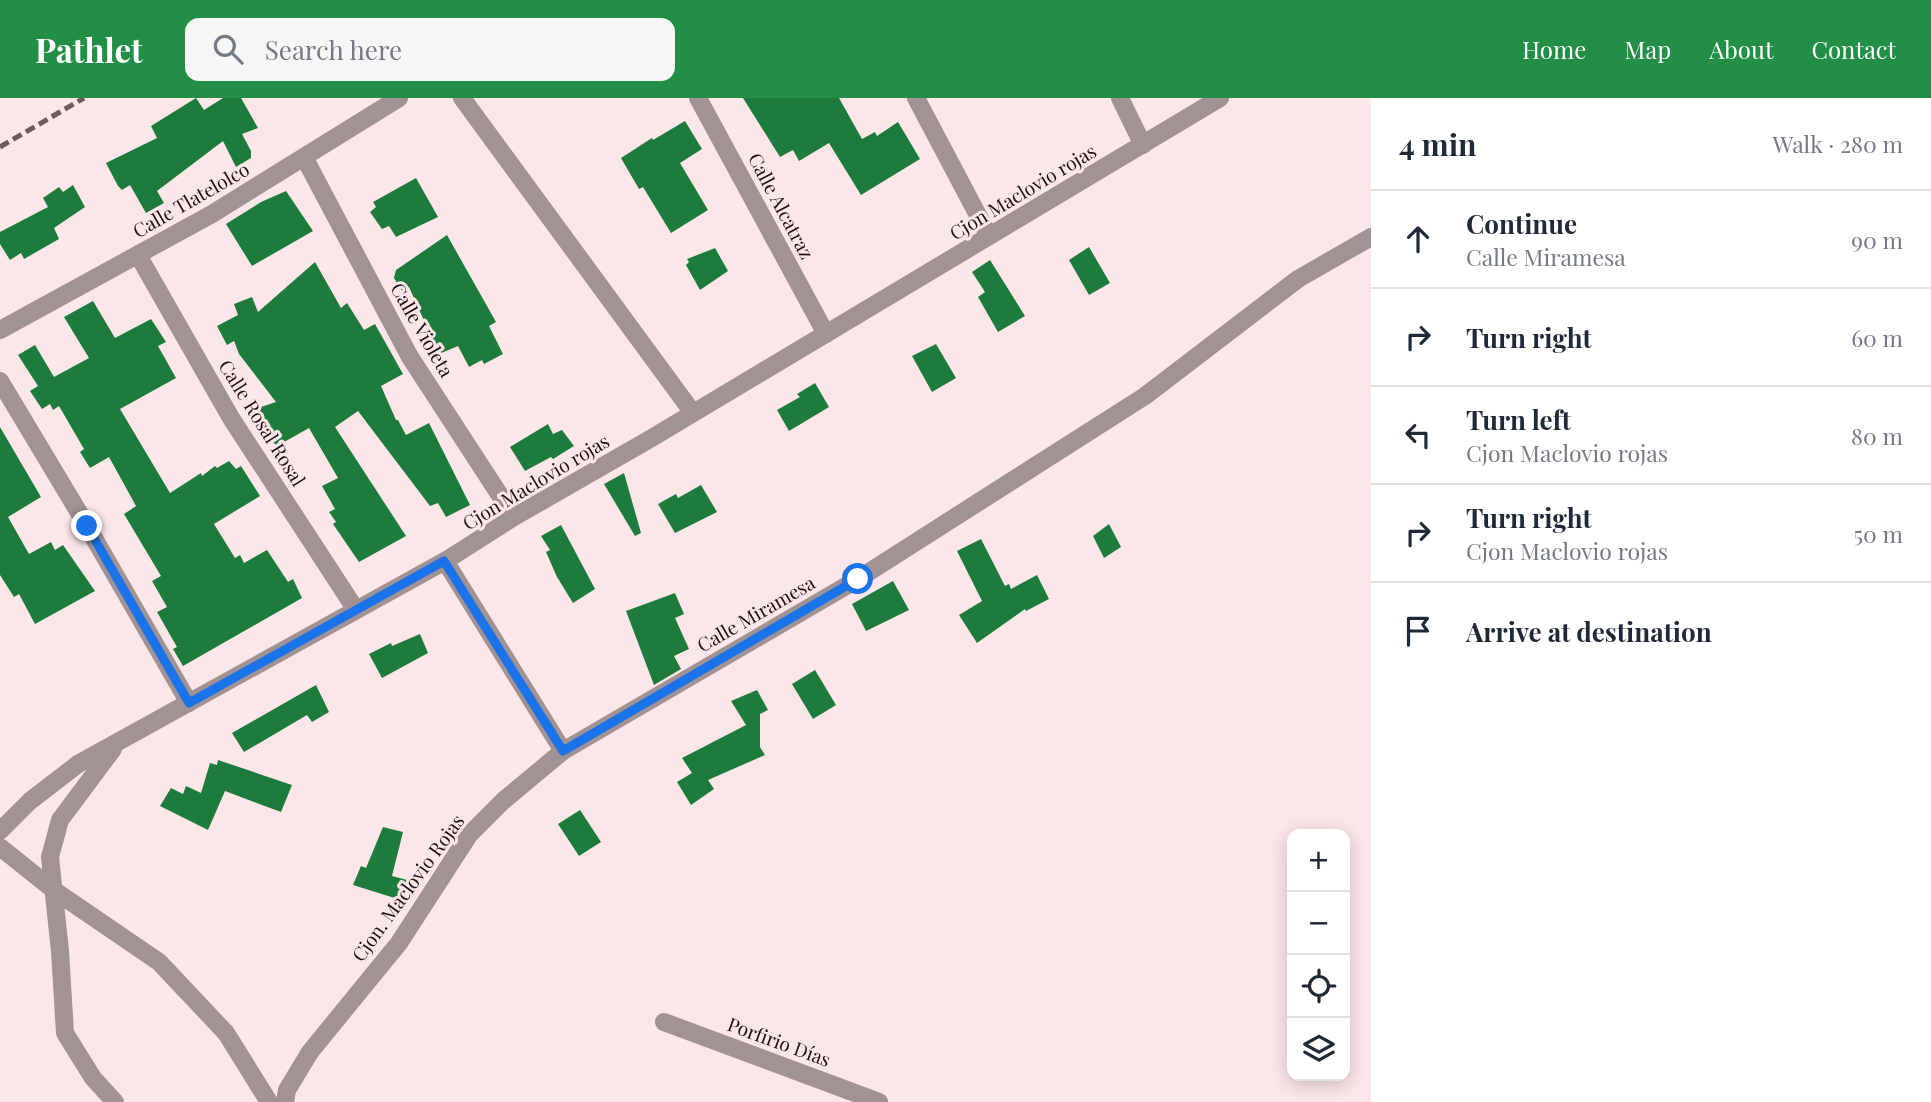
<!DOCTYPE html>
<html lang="en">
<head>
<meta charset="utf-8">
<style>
	body { margin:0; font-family:"Playfair Display",serif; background:#f6f6f7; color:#1f2937 }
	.controls { position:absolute; right:21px; bottom:21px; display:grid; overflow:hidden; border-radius:14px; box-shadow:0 4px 18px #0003 }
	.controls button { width:63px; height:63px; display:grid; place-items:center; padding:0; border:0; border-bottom:2px solid #e0e1e3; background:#fff; color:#1f2937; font:35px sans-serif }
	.stop { position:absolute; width:21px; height:21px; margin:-16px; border:5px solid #1a73e8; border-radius:50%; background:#fff }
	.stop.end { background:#1a73e8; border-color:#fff; box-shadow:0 2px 7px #0008 }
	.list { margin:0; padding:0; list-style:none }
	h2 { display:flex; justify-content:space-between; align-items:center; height:91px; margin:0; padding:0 28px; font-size:30px }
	h2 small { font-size:23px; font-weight:400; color:#747a83 }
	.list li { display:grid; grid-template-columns:46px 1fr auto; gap:21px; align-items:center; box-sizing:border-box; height:98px; padding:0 28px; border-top:2px solid #e0e1e3 }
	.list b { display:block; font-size:26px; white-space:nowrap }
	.list p { margin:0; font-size:23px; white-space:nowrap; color:#747a83 }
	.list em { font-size:23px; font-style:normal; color:#747a83 }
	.icon { flex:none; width:38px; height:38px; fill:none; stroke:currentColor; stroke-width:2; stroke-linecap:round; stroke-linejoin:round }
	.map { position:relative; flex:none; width:1371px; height:1004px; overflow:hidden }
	header { display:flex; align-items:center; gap:42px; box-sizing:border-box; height:98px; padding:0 35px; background:#228e46; color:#fff }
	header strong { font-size:33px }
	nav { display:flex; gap:38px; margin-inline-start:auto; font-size:24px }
	.search { width:490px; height:63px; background:#f6f6f7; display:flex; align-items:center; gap:18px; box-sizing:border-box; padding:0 24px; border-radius:14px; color:#747a83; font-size:26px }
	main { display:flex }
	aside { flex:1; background:#fff }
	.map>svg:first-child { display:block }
	.building { fill:#1d7c3c }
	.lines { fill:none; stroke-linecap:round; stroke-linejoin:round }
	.minor { stroke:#a19293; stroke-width:18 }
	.rail { stroke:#6c5c5e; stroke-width:5; stroke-dasharray:10 5; stroke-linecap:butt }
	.route { stroke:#1a73e8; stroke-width:9 }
	.labels { text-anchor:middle; stroke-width:6; stroke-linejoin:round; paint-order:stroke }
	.street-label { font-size:19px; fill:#1d1112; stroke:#fce6e8 }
</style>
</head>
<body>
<header>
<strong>Pathlet</strong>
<div class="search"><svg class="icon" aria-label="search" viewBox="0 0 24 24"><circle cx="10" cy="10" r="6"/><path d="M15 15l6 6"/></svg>Search here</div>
<nav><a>Home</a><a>Map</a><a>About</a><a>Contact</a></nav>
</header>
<main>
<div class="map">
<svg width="1371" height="1004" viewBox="0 0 1371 1004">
	<rect width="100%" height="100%" fill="#fce6e8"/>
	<g class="building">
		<polygon points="196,0 204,12 223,0 241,0 258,30 242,36 251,53 251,60 236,69 223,43 157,93 164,105 146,115 130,87 122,92 118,88 106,65 157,40 151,28"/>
		<polygon points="743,0 839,0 862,41 875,34 877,38 898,24 920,61 861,97 829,45 799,63 793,52 780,59"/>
		<polygon points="685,23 702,51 680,65 708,112 671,135 643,89 639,91 621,60 652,40 653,42"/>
		<polygon points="416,80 438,119 396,139 389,128 382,131 370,114 376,109 373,104"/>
		<polygon points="73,87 85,109 54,130 59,141 24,161 21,155 10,162 0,146 0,134 48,109 43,100 59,89 63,94"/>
		<polygon points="286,93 313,133 252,168 226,126 261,104"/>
		<polygon points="447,137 496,224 489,228 503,256 484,266 482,262 469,269 458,248 439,256 409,189 402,193 394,180 396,172"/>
		<polygon points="1089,149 1110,185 1089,197 1069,162"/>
		<polygon points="715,150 728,173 700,192 686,167 689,164 687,161"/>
		<polygon points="990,162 1025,218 998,234 978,199 985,194 972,174"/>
		<polygon points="315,164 341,210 347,205 364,232 375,226 403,276 381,288 396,322 398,322 406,337 429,325 470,407 446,419 438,405 430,408 358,313 335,329 406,438 359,464 333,426 336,424 329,414 335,411 322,388 338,380 309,330 277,348 271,342 252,312 276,304 239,256 234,243 227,247 217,228 238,217 234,206 252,199 258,214"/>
		<polygon points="93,203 115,240 151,221 166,244 158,248 176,280 120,311 170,395 201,375 202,378 215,368 217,370 229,363 236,371 241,368 260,398 214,426 235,460 240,457 244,465 267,452 288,484 293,481 302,500 183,568 173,551 177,549 157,514 167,509 152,483 161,478 124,416 136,408 109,359 90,370 80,354 84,351 59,308 53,312 50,306 42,311 30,293 38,288 18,257 35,247 54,279 89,260 64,219"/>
		<polygon points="936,246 956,280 932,294 912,258"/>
		<polygon points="815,285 829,309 789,333 777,312 800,299 797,296"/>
		<polygon points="548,326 553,336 562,332 574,348 553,361 551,359 525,373 510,349"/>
		<polygon points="0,329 41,399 8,419 29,456 51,444 55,452 63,447 95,493 35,526 19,496 14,499 0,477"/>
		<polygon points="624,375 641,435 635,438 604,386"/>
		<polygon points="701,387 717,414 675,435 658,406 676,396 678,400"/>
		<polygon points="1109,426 1121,449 1104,460 1093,438"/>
		<polygon points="561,427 595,491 573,505 557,479 546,454 550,452 541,438"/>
		<polygon points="981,441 1005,488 1009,486 1011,491 1037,477 1049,501 1026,513 1025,511 977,545 959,517 982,503 957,453"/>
		<polygon points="893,483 909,512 866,533 852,506"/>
		<polygon points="675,495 684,516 675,520 689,551 674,558 681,571 654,587 626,513"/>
		<polygon points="420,536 428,555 382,580 369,556 391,545 392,548"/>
		<polygon points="815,572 836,607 813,621 792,586"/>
		<polygon points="316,587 329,614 312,624 307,617 244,654 232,635"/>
		<polygon points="757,592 768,612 760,616 760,649 765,657 708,682 714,691 691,707 677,684 692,675 682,660 746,627 731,603"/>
		<polygon points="218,662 292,687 281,714 225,693 208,732 160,708 171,690 183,696 186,688 201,695 210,665 217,667"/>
		<polygon points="580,712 601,744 579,758 558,726"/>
		<polygon points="383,729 403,734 392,778 407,782 401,802 353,787 361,768 366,770"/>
	</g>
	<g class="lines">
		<g class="minor">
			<polyline points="462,0 693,315"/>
			<polyline points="698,0 826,236"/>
			<polyline points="916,0 989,138"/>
			<polyline points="1120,0 1143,47"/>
			<polyline points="304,59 410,259 514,419"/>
			<polyline points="138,157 231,320 356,512"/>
			<polyline points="0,232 212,116 399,0"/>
			<polyline points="0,283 87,428 189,605"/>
			<polyline points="445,463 563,653"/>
			<polyline points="113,651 60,722 50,759 60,853 65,935 93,980 115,1004"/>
			<polyline points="0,733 30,703 78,666 445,463 514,419 650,341 1220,0"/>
			<polyline points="0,749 55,793 159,864 226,935 269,1004"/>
			<polyline points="664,924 879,1004"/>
			<polyline points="285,1004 287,992 310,954 399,845 469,737 503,703 563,653 858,481 1145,298 1298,181 1371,139"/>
		</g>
		<polyline class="rail" points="0,49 84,0"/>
	</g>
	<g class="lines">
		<polyline class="route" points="87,428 189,605 444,463 563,653 858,481"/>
	</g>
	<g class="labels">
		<g class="street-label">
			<text transform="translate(1023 94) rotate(-31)" y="7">Cjon Maclovio rojas</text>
			<text transform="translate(191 102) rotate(-30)" y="7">Calle Tlatelolco</text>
			<text transform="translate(781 108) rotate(62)" y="7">Calle Alcatraz</text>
			<text transform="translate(422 232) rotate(60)" y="7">Calle Violeta</text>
			<text transform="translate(262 325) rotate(58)" y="7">Calle Rosal Rosal</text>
			<text transform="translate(536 384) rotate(-31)" y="7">Cjon Maclovio rojas</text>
			<text transform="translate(756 516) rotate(-30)" y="7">Calle Miramesa</text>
			<text transform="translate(408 790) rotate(-54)" y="7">Cjon. Maclovio Rojas</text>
			<text transform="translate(779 944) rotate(20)" y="7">Porfirio Días</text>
		</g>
	</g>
</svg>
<div class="controls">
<button>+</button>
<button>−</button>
<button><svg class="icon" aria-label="locate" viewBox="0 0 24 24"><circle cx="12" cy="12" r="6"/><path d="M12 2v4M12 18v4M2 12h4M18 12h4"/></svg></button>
<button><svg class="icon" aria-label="layers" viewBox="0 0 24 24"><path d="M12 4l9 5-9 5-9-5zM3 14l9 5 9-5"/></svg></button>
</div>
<div class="stop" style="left:858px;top:481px"></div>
<div class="stop end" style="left:87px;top:428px"></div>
</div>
<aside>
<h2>4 min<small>Walk · 280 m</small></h2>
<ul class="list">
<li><svg class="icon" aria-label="ahead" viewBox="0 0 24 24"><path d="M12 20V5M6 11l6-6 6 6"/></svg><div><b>Continue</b><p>Calle Miramesa</p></div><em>90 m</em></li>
<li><svg class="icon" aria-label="right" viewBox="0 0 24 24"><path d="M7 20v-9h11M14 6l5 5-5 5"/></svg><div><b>Turn right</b></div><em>60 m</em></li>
<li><svg class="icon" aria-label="left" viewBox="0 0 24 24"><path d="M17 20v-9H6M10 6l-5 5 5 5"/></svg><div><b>Turn left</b><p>Cjon Maclovio rojas</p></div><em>80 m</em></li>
<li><svg class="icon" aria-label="right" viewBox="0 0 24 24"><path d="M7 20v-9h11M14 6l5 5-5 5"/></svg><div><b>Turn right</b><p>Cjon Maclovio rojas</p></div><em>50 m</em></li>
<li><svg class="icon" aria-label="arrive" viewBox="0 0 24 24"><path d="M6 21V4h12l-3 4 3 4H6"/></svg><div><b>Arrive at destination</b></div></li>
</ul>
</aside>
</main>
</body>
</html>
